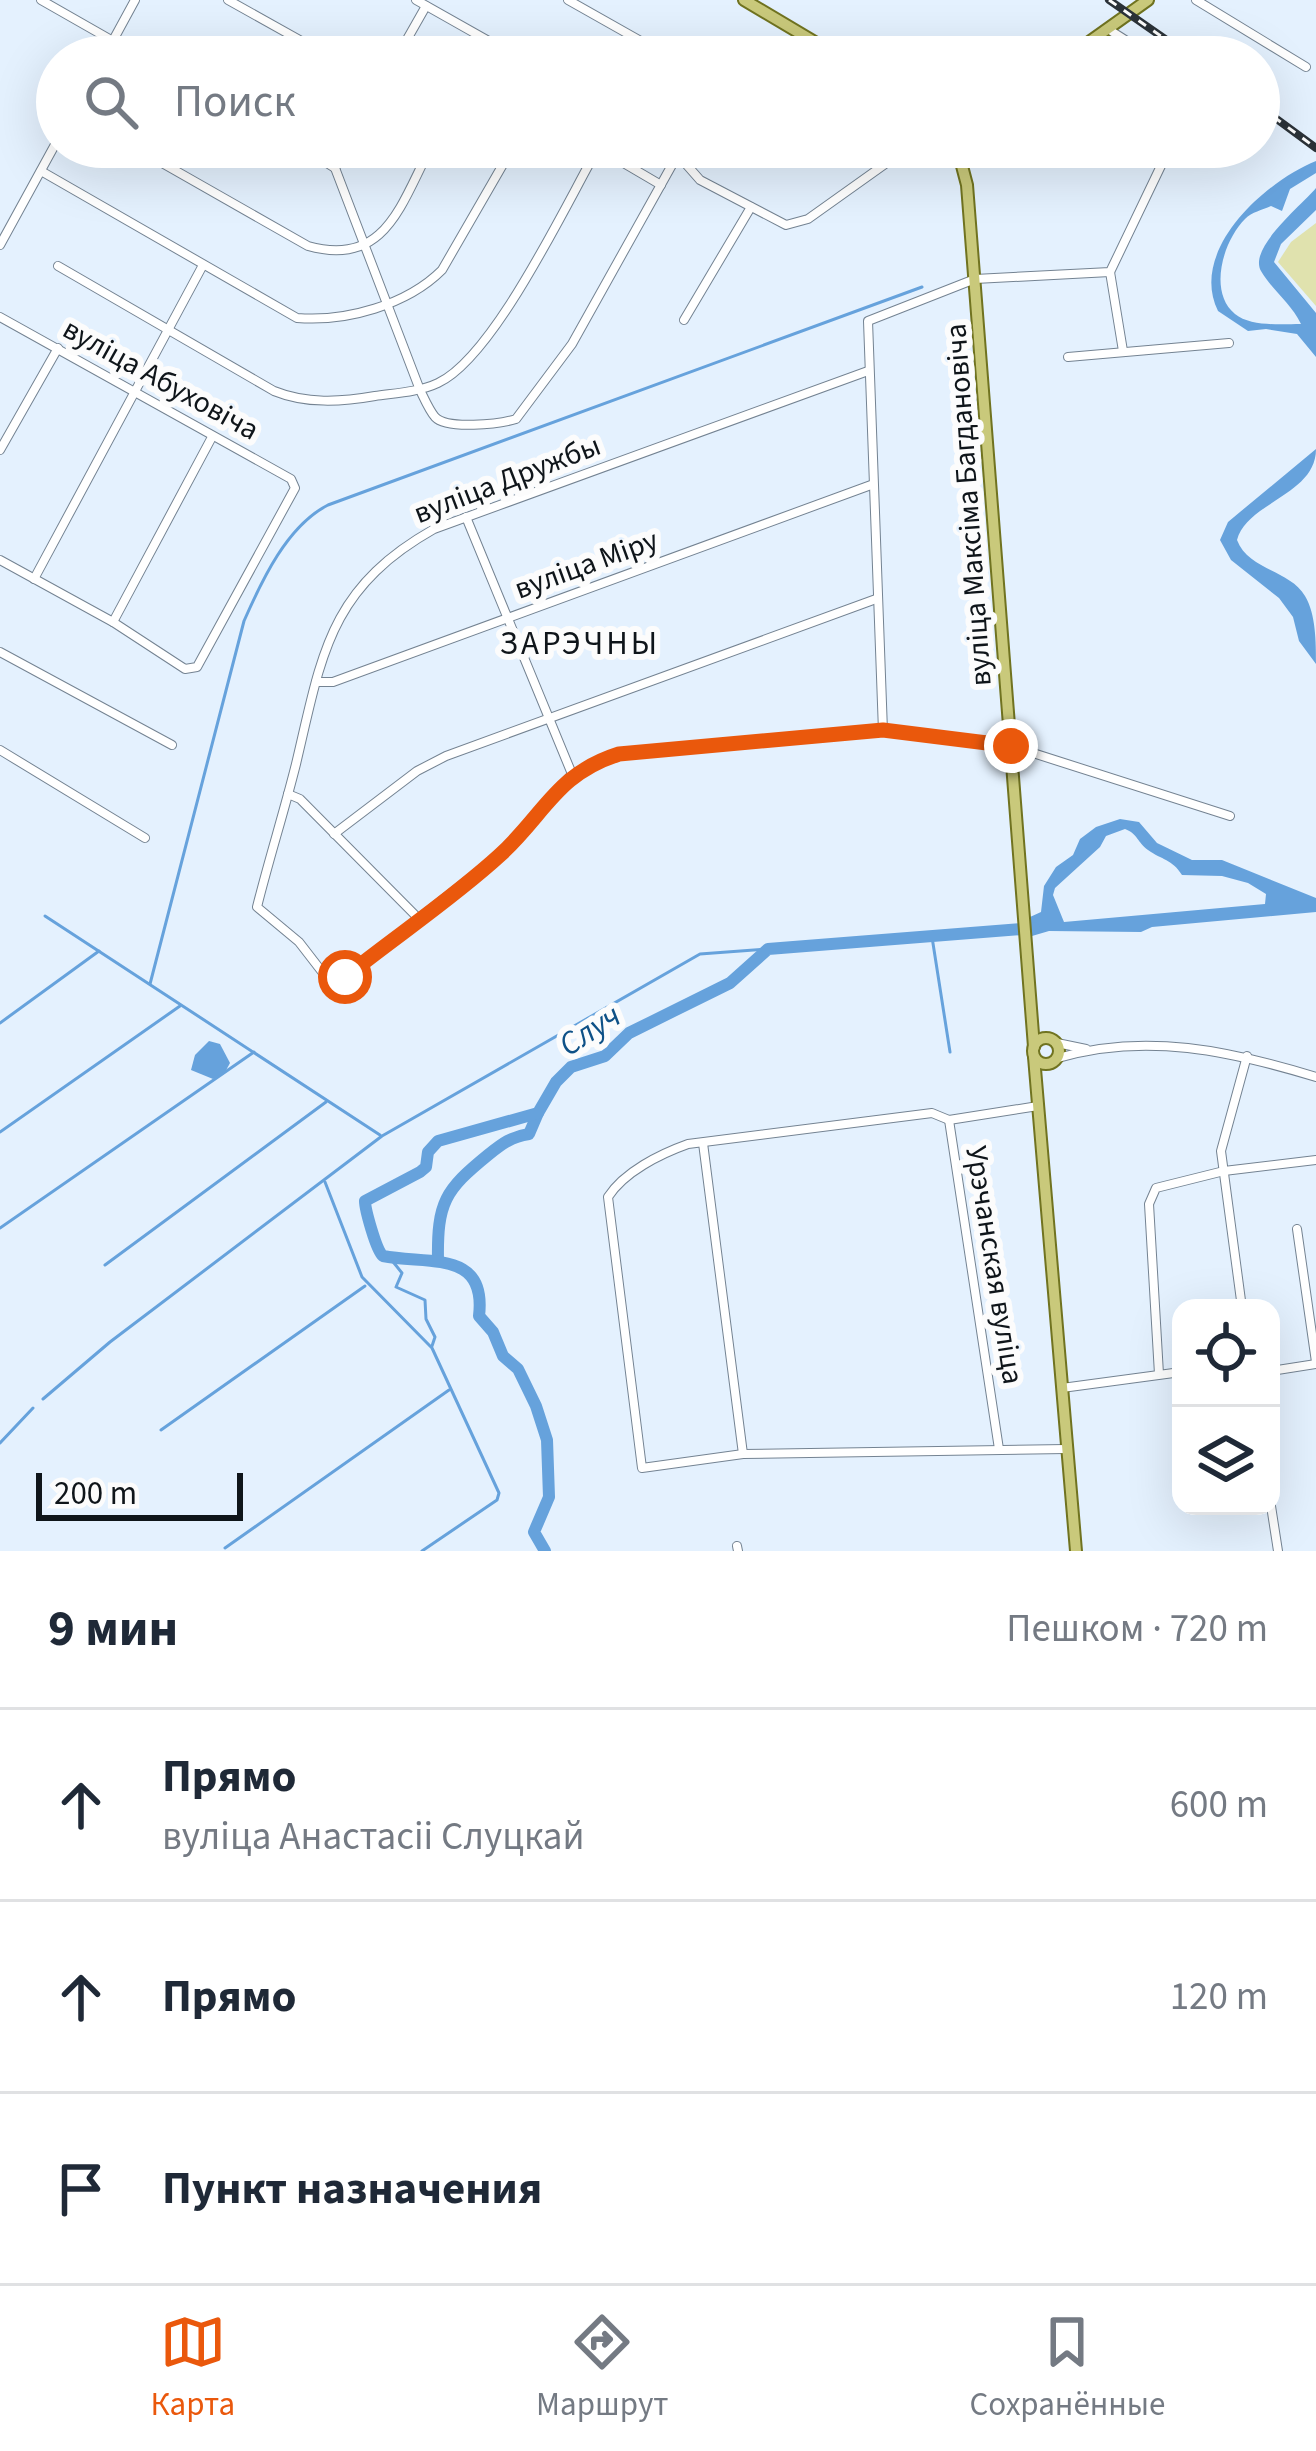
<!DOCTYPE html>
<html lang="ru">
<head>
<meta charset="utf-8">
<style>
	body { margin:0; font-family:"Source Sans 3",sans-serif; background:#f2f2f3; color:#1f2937 }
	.controls { position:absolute; right:36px; bottom:36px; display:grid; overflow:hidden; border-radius:24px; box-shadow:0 12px 48px #0002 }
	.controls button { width:108px; height:108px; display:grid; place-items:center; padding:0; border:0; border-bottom:3px solid #e0e1e3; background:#fff; color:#1f2937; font:60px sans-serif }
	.scale { position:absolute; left:36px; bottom:30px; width:207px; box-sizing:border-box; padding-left:12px; border:6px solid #0f151a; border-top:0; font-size:33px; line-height:42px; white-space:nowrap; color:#0f151a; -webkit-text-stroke:9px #fcfcfc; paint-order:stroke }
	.stop { position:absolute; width:36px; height:36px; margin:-27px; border:9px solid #ea580c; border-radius:50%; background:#fff }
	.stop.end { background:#ea580c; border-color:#fff; box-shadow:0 3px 12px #0008 }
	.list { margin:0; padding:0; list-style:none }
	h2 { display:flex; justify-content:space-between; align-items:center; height:156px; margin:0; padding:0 48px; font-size:51px }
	h2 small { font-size:39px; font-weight:400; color:#747a83 }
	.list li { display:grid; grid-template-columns:78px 1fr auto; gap:36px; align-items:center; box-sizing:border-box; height:192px; padding:0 48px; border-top:3px solid #e0e1e3 }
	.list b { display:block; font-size:45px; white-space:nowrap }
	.list p { margin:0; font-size:39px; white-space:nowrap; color:#747a83 }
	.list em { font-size:39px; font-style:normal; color:#747a83 }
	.icon { flex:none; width:66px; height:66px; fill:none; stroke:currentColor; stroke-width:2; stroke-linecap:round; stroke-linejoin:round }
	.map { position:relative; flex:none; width:1316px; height:1551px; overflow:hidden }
	.search { position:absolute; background:#fff; box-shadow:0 12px 48px #0002; left:36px; right:36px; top:36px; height:132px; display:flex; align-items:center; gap:30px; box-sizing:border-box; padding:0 42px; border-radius:66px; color:#747a83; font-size:45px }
	.sheet { height:732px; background:#fff }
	nav { display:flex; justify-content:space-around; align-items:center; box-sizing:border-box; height:168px; border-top:3px solid #e0e1e3; background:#fff; font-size:33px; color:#747a83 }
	nav a { display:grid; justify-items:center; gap:6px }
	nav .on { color:#ea580c }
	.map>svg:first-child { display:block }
	.green { fill:#e0e2ae }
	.water { fill:#66a2dc; fill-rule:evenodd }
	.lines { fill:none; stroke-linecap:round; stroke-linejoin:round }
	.stream { stroke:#66a2dc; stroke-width:3 }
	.river { stroke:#66a2dc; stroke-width:12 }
	.minor-casing { stroke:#748392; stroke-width:10 }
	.major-casing { stroke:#707320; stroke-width:14 }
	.minor { stroke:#fff; stroke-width:8 }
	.major { stroke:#c9c97b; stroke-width:10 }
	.rail-casing { stroke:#2b3238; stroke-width:8 }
	.rail { stroke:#fcfcfc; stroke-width:3; stroke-dasharray:9; stroke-linecap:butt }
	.route { stroke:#ea580c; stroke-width:15 }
	.labels { text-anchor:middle; stroke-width:12; stroke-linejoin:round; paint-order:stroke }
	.street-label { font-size:30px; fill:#0f151a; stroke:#fcfcfc }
	.neighbourhood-label { font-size:33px; letter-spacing:3px; fill:#0f151a; stroke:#fcfcfc }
	.water-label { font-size:33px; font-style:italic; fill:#0e5187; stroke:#fcfcfc }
</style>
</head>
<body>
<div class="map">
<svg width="1316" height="1551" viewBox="0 0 1316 1551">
	<rect width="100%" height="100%" fill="#e4f1fe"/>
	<polygon class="green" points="1316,223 1316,306 1278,262 1291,242"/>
	<g class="water">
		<path d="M1316,161v12l-26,16 -8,22 -11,-5c-9,4 -19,6 -26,13 -22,22 -37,73 -10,95 16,13 47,10 66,10 -10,-21 -29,-34 -40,-53 -13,-23 40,-65 55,-83v22l-35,34 -7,18 42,51v44l-19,-23 -31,-5 -18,2 -30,-20c-30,-61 48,-130 98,-150z"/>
		<path d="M1316,449c0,46 -69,53 -79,91 11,30 53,30 68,56 11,18 11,47 11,68l-17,-23 -6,-24 -14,-19 -48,-38 -11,-20 8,-18 12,-10z"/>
		<path d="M1120,819l19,3 18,21 35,17h30l94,38v14l-164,15 -11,5 -92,-1 -17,5 -2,-19 11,-5 3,-26 12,-19 17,-12 7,-16 16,-12zM1125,829c13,5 12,13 23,21 14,10 24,9 34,25l40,1 26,7 18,11 -1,10 -201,18 -11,-27 2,-7 45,-41 6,-11z"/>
		<polygon points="209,1041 220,1044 230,1063 224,1074 213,1079 191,1070 195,1055"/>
	</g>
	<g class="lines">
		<g class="stream">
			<polyline points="45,916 380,1135"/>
			<polyline points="932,937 950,1052"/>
			<path d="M150,984l94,-363c18,-41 43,-95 84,-116l594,-218"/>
			<polyline points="0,1023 99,951"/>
			<polyline points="0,1132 180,1006"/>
			<polyline points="325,1182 362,1277 432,1348 499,1493 497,1500 422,1551"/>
			<polyline points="0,1228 254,1052"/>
			<polyline points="390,1258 402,1273 396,1287 425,1300 426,1319 435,1337 432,1346"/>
			<polyline points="105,1265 326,1102"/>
			<polyline points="43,1399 110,1342 382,1136 700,954 768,949"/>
			<polyline points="161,1430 365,1286"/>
			<polyline points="0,1443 33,1408"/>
			<polyline points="225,1548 449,1390"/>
		</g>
		<g class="river">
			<path d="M438,1261c-1,-59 7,-71 50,-106 15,-12 23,-18 41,-21l9,-21"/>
			<path d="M545,1551l-11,-19 15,-35 -2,-57 -11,-34 -18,-37 -15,-13 -10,-24 -14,-16c8,-67 -52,-51 -96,-60 -7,-6 -18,-47 -18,-55l55,-29 6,-5 2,-15 10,-11 100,-28 18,-31 15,-15 34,-11 24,-23 101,-50 38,-34 266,-21"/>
		</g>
		<defs>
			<g id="minor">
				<polyline points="41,0 141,57"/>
				<polyline points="228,0 330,57"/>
				<polyline points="416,0 517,57"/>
				<polyline points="568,0 669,57"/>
				<polyline points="1196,0 1306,67"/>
				<polyline points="1108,29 1152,57"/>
				<polyline points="406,41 436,57"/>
				<polyline points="104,57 135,0"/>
				<polyline points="397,57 426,6"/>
				<path d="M134,147l174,99c78,22 93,-43 123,-99"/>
				<polyline points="301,147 335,168 346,147"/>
				<polyline points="671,147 700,180 786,225 808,219 909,147"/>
				<polyline points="598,148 661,185"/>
				<path d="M335,168l85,222c4,8 9,20 15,27 12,13 64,7 81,2l56,-75 110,-197"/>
				<path d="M41,171l256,147c49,4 110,-13 145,-48l71,-123"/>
				<polyline points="0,245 57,141"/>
				<path d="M58,266l216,125c32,13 67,11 101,5 21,-3 44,-4 63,-13 56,-26 127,-177 160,-235"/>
				<polyline points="1110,272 1123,351"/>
				<polyline points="0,317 291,479 295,488 197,667 185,669 113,622 0,560"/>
				<polyline points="684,320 751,207"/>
				<polyline points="1068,357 1229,343"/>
				<path d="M868,371l-434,158c-106,60 -112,126 -138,235 -12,48 -27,95 -39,143l42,35 34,44 168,-132 71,-80 47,-20 264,-23 128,15 219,70"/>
				<polyline points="0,450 58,348"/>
				<polyline points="466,517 572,774"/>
				<polyline points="34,579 203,265"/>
				<polyline points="113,622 212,437"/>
				<polyline points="0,652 172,745"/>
				<polyline points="316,682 333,682 871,485"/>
				<polyline points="883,731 868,321 975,279 1110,272 1170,147"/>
				<polyline points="0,750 145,838"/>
				<polyline points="288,794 300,799 419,919"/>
				<polyline points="334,834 417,771 446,756 876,599"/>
				<polyline points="1057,1043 1086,1049"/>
				<path d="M1058,1058c87,-26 173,-7 258,19"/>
				<path d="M949,1120l-17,-7 -244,31c-28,10 -64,28 -80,53l34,271 101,-14 323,-5"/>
				<polyline points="949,1120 999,1449"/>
				<polyline points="949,1120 1038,1106"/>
				<polyline points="703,1143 743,1454"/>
				<polyline points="1297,1229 1316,1362"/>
				<polyline points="1242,1308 1221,1151 1247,1056"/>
				<polyline points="1271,1371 1316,1364"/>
				<polyline points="1159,1374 1149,1204 1156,1188 1224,1171 1316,1160"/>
				<polyline points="1062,1388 1181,1372"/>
				<polyline points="1271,1506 1278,1551"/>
				<polyline points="737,1546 738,1551"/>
			</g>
			<g id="major">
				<polyline points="744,0 840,57"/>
				<polyline points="1068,57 1148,0"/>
				<polyline points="957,147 967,185 1034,1047"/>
				<circle cx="1046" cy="1051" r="13"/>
				<polyline points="1034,1057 1076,1551"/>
			</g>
		</defs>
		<use href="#minor" class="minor-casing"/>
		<use href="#major" class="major-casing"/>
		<use href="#minor" class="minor"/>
		<use href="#major" class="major"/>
		<defs>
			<g id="rail">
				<polyline points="1109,0 1191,57"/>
				<polyline points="1259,106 1316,148"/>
			</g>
		</defs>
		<use href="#rail" class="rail-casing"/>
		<use href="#rail" class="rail"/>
	</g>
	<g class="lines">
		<path class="route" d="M345,977c51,-41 107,-78 155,-122 45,-41 56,-81 119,-101l264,-24 128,16"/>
	</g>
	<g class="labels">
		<g class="street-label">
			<text transform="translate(161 379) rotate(29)" y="10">вуліца Абуховіча</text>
			<text transform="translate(507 479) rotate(-21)" y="10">вуліца Дружбы</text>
			<text transform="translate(968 505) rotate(-94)" y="10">вуліца Максіма Багдановіча</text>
			<text transform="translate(586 564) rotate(-20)" y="10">вуліца Міру</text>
			<text transform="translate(995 1265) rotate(81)" y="10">Урэчанская вуліца</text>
		</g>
		<g class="neighbourhood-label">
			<text x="580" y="654">ЗАРЭЧНЫ</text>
		</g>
		<g class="water-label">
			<text transform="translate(589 1029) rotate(-33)" y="12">Случ</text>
		</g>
	</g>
</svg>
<div class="controls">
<button><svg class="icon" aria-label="locate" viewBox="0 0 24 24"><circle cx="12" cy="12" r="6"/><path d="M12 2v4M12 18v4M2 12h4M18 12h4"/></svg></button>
<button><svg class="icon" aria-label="layers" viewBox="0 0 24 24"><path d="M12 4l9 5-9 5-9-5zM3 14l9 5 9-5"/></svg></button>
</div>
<div class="scale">200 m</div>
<div class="stop" style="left:345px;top:977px"></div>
<div class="stop end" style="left:1011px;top:746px"></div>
<div class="search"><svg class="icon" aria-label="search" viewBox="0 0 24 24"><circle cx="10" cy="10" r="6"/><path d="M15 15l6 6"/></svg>Поиск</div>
</div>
<section class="sheet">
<h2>9 мин<small>Пешком · 720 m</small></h2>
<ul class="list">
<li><svg class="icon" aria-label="ahead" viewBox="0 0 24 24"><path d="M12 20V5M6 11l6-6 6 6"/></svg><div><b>Прямо</b><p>вуліца Анастасіі Слуцкай</p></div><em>600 m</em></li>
<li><svg class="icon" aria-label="ahead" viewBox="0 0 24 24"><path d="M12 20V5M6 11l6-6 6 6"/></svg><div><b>Прямо</b></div><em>120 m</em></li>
<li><svg class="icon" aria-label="arrive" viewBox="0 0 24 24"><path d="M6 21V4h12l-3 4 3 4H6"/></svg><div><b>Пункт назначения</b></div></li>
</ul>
</section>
<nav>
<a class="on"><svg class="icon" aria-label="map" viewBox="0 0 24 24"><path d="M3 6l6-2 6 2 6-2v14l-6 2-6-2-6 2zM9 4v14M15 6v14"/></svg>Карта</a>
<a><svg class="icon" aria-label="directions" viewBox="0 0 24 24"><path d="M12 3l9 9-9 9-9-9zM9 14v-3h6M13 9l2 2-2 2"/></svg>Маршрут</a>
<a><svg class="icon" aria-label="saved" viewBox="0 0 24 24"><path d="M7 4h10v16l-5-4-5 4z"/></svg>Сохранённые</a>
</nav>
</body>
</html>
